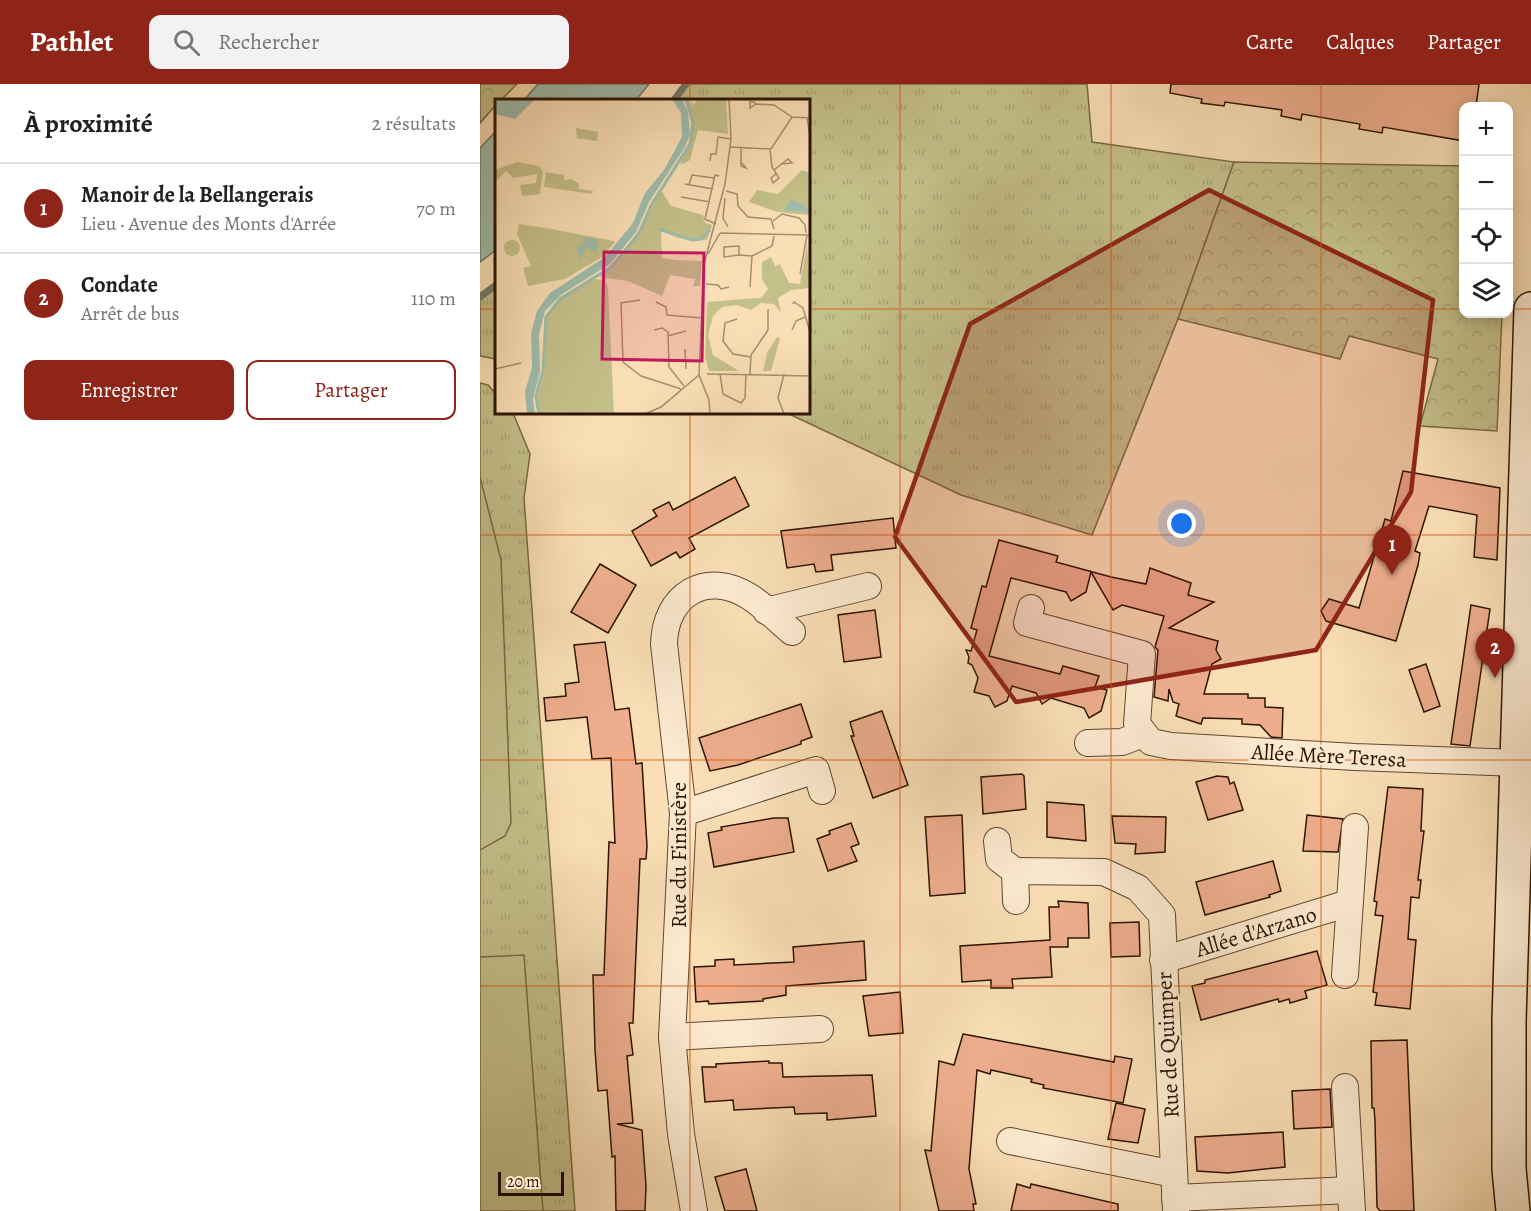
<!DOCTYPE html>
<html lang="fr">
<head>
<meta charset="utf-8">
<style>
	body { margin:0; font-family:Alegreya,serif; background:#f2f2f2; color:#202124 }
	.controls { position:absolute; right:18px; top:18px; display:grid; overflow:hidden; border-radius:12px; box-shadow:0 3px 15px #0003 }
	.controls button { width:54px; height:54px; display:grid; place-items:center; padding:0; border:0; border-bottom:2px solid #e0e0e0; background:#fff; color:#202124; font:30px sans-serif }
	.scale { position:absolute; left:18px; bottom:15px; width:66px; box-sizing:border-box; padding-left:6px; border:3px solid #2c1302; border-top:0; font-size:16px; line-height:21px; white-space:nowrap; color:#2c1302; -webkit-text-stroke:4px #fcead0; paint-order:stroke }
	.you { position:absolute; left:702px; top:440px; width:21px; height:21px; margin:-15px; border:4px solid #fff; border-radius:50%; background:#1a73e8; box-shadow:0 0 0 9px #1a73e833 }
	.badge { display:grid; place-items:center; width:39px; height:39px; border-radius:50%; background:#8f2418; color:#fff; font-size:20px; font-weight:700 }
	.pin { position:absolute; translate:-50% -50px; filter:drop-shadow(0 2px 3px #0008) }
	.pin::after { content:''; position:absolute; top:32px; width:21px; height:18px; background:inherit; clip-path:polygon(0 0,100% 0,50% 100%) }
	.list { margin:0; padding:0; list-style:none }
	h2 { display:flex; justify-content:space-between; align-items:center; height:78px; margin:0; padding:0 24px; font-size:26px }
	h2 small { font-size:20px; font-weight:400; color:#757577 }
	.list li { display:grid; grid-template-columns:39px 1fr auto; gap:18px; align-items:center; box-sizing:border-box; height:90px; padding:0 24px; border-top:2px solid #e0e0e0 }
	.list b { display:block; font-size:22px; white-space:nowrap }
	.list p { margin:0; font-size:20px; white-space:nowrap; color:#757577 }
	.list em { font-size:20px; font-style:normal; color:#757577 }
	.actions { display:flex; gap:12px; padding:18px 24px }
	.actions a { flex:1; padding:14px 0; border:2px solid #8f2418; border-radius:12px; text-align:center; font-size:21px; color:#8f2418 }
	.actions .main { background:#8f2418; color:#fff }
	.icon { flex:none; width:33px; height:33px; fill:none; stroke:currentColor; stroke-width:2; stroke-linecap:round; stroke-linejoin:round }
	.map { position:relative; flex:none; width:1051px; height:1127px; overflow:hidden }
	header { display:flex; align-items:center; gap:36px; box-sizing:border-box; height:84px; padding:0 30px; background:#8f2418; color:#fff }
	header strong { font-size:28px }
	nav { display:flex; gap:33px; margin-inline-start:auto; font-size:21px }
	.search { width:420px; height:54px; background:#f2f2f2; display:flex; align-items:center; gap:15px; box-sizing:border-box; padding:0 21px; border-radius:12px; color:#757577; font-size:22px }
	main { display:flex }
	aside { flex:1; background:#fff }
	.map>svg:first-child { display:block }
	.grass { fill:url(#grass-tufts); stroke:#786a46; stroke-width:1.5 }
	.forest { fill:url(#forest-crowns); stroke:#786a46; stroke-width:1.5 }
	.pitch { fill:#c4c08a; stroke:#786a46; stroke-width:1.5 }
	.water { fill:#9ebdad; stroke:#707969; stroke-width:1.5 }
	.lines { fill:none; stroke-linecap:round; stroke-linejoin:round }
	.stream { stroke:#707969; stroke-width:7 }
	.building { fill:#eeae8e; stroke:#2c1302; stroke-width:1.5 }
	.street-casing { stroke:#60462f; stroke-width:28 }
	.secondary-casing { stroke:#2c1302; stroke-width:36 }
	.street { stroke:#fcead0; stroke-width:26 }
	.secondary { stroke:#fcead0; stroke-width:33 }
	.marked { fill:#8f2418; fill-opacity:0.2; stroke:#8f2418; stroke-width:4.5; stroke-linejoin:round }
	.grid { fill:none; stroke:#d5520b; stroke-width:1.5; stroke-opacity:0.55 }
	.labels { text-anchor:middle; stroke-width:4.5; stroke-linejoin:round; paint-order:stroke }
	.street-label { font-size:22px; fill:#2c1302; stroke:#fcead0 }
	.inset-river { fill:none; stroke:#9ebdad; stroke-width:3 }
	.inset-road { fill:none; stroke:#a88d6e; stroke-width:1.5 }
	.view { fill:#c2185b; fill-opacity:0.15; stroke:#c2185b; stroke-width:3 }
	.inset-edge { fill:none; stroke:#2c1302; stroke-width:3 }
</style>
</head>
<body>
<header>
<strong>Pathlet</strong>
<div class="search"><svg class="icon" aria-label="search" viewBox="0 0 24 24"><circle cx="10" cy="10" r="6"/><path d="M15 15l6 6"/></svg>Rechercher</div>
<nav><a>Carte</a><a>Calques</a><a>Partager</a></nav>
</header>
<main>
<aside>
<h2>À proximité<small>2 résultats</small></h2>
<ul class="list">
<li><span class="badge">1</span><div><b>Manoir de la Bellangerais</b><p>Lieu · Avenue des Monts d'Arrée</p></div><em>70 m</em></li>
<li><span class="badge">2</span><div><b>Condate</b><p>Arrêt de bus</p></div><em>110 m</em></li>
</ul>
<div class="actions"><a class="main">Enregistrer</a><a>Partager</a></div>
</aside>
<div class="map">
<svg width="1051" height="1127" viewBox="0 0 1051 1127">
	<defs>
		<pattern id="grass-tufts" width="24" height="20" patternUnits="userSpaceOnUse" patternTransform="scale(1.5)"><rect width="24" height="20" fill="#c4c08a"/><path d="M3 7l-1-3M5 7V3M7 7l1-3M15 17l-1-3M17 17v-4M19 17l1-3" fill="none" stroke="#a9a475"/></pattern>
		<pattern id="forest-crowns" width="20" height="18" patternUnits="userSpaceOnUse" patternTransform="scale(1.5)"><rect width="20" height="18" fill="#c4c08a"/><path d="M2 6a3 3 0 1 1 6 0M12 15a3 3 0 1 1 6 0" fill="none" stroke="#a9a475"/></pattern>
	</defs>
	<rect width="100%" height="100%" fill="#fadfb6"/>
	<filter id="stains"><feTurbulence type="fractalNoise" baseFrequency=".00333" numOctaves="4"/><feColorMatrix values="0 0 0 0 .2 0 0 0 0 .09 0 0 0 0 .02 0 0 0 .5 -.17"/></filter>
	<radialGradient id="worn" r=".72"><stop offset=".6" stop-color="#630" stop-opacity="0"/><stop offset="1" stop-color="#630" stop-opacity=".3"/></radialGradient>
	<g class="grass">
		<polygon points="204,0 607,0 612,58 754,78 698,235 612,451 481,411 307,329 328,328 328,16 191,16"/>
		<polygon points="16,199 16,275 0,272 0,211"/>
		<polygon points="0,299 8,301 16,310 16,328 33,329 50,370 44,414 95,1127 0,1127"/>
	</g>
	<g class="forest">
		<polygon points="0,0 37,0 21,16 16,16 16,21 0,39"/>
		<polygon points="754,78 983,82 984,230 1022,230 1017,347 940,342 958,275 869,252 860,275 698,235"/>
	</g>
	<g class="pitch">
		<polygon points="0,393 21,476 31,739 25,752 0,766"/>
		<polygon points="44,871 63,1127 0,1127 0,873"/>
	</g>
	<g class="water">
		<polygon points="58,0 169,0 156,16 44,16"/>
		<polygon points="16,47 16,166 0,178 0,64"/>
	</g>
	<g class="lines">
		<g class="stream">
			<polyline points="194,16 206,0"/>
			<polyline points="0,213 16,201"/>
		</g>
	</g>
	<g class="building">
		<polygon points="691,0 999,0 996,22 984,22 984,57 903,43 902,49 879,45 880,40 822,30 821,36 801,32 802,26 745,18 744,22 721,19 722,15 690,9"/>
		<polygon points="923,387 1020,404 1017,476 994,473 997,431 949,422 935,467 940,469 938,481 916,557 846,537 841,527 849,515 879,524 905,435 911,437"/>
		<polygon points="255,393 269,422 209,454 215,465 200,474 196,468 171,482 152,447 177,432 173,426 189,418 193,426"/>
		<polygon points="413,434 416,464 351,471 353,486 336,488 334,480 307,484 301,447"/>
		<polygon points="519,456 578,472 576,478 631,493 666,500 670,484 711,499 708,511 734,518 689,544 738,557 736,566 741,575 732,580 724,610 768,610 768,614 785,614 785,623 803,624 802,654 791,653 780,641 762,640 762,635 723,634 721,640 696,632 699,620 693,618 689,605 688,617 674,613 678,566 675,563 684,532 642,521 633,526 611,488 606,508 591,517 586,508 531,494 509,572 580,590 583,582 619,592 615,603 627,606 621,627 609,634 604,624 571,614 562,620 556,609 532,602 527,617 515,623 509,612 494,608 498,594 492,581 488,579 489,573 486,566 491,567 497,546 491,544 502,502 506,503"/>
		<polygon points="120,480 156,501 128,549 91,528"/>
		<polygon points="991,521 1010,525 990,662 971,660"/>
		<polygon points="395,526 401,573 364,578 358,531"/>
		<polygon points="125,558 135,626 149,624 156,680 162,679 167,762 166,775 160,775 153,939 149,939 153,971 147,972 153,1039 137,1040 162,1046 166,1102 165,1127 136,1127 135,1072 132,1073 127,1006 118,1007 115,966 113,891 124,891 129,758 135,759 131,674 112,675 107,633 66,637 64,614 86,612 85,600 99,598 94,561"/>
		<polygon points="946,580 960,622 944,628 929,586"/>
		<polygon points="321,620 332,653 321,657 321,660 258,681 230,687 219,654"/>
		<polygon points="402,627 428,701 393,714 371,652 374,652 370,638"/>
		<polygon points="542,690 544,692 546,725 503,730 501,693"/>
		<polygon points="737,692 748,693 750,700 754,698 763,726 728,736 716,698"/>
		<polygon points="908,703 943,705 941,747 944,747 938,796 941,796 939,814 931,813 928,855 936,856 930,925 895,921 897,909 893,908 903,832 895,831 897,818 894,817"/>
		<polygon points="567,718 604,721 606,757 567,753"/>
		<polygon points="482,731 485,809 450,812 445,733"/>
		<polygon points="827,731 863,735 858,768 823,767"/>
		<polygon points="632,732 686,733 685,768 655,770 656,760 635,759"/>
		<polygon points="294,734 308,734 314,768 234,783 228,749 242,746 241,743"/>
		<polygon points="371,739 379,760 371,763 377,777 348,787 337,755 350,750 349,747"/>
		<polygon points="793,777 801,807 789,811 790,813 725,831 716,798"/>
		<polygon points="578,817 608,819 609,854 588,854 588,863 570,863 572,893 532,895 533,904 511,904 511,896 482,898 480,862 570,856 569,823 579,823"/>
		<polygon points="659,838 660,872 631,873 630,839"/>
		<polygon points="384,857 386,896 306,902 306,911 283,915 283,917 229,920 228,917 216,918 214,883 235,882 235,876 254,875 254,881 314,878 313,863"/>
		<polygon points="837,867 847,901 825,907 827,914 810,919 809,915 799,918 798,915 721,936 712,902 725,899 725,896"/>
		<polygon points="420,908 423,949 389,952 383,912"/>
		<polygon points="483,950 634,978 635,972 652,975 643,1019 563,1004 564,1001 551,998 552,995 511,986 510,990 497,986 489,1085 496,1120 493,1120 494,1127 459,1127 445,1066 451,1067 459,977 474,981"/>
		<polygon points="927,956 934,1127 900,1127 897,1123 895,1037 894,1024 892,1024 891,957"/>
		<polygon points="289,977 289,979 302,979 303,993 392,991 396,1032 347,1036 347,1029 315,1030 314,1023 254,1026 253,1016 225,1018 222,983 236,983 236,980"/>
		<polygon points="850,1005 852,1043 814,1045 812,1007"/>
		<polygon points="636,1019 665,1025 658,1059 628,1055"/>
		<polygon points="803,1048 805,1083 748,1089 717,1087 715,1053"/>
		<polygon points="266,1085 277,1127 245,1127 235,1093"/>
		<polygon points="537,1100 550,1104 551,1100 638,1120 638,1127 531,1127"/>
	</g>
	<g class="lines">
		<defs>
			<g id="street">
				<polyline points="551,524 547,539 662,570 657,640 671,658 691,662 875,673 1039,679"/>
				<polyline points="286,527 388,502"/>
				<polyline points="608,659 642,658 663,650"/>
				<polyline points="203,729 336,686 342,707"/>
				<polyline points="517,757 519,775 535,787"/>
				<polyline points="536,817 535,787 624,788 658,804 682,831 696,1127"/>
				<polyline points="683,876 869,819"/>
				<polyline points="865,891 875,743"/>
				<polyline points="192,953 340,945"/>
				<polyline points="865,1003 872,1127"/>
				<polyline points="530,1057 694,1090"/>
				<polyline points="695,1114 870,1106"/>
				<path d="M214,1127l-13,-77 -9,-97 11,-224 -19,-169c1,-49 42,-75 86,-47 15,10 29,24 42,35"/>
			</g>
			<polyline id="secondary" points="1033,1127 1029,1085 1029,937 1051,225"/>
		</defs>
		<use href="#street" class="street-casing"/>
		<use href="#secondary" class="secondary-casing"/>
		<use href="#street" class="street"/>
		<use href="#secondary" class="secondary"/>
	</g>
	<path class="marked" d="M729,106l224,110 -22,192 -95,158 -300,52 -121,-165 75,-213z"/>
	<path class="grid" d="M210,0v16M420,0v1127M631,0v1127M841,0v1127M0,225h16M328,225h656M1028,225h23M210,328v799M0,451h1051M0,676h1051M0,902h1051"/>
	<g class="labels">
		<g class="street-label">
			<text transform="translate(849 671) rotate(3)" y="8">Allée Mère Teresa</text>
			<text transform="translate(198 771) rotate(-90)" y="8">Rue du Finistère</text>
			<text transform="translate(776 847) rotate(-17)" y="8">Allée d'Arzano</text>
			<text transform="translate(687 961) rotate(-93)" y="8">Rue de Quimper</text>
		</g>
	</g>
	<g transform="translate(15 15)">
		<rect width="315" height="315" fill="#fadfb6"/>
		<path d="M195,0l4,6 4,-6h28l2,35 -30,-4zM81,29l22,4 -1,9 -20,-3zM22,63l22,4 4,6 -3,22 -18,2 -2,-11 16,-2 1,-9 -24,4 -7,-7 -11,11v-12zM307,71l8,3v42l-33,-3 -28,-10 8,-12 21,4zM51,73l18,3v5l8,-1 7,5v5l14,2 -1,3 -48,-7zM166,91l10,16 32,9 2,8 7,2 -5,15 -28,-2 -18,-7 1,27 14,2 -14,36 -34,-15 -28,-4 40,-46zM24,125l27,4 20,11 6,14 -7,26 -37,7 -5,-18 8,-2 -14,-32zM276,158l10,23 -11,17 -9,1 7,-9 -6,-10v-17zM99,180l11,1 3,7 6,127h-75l-2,-14 7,-28 3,-55 13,-17z" fill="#c4c08a"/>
		<path d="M190,0h3l6,12 4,19 -8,30 -7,4 -3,-1 11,-19 2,-19zM51,129l68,13 1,1 -13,15 -37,22 7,-26 -6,-14zM312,144l3,45 -19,2 -13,8 3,15 -7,-9 -13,-1 -10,7 -14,-5 -15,2 -9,9 -5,19 5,20 26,16h-30l-4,-14 2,-55 63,-5 11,-17 -6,-14 5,-2 9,19 11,1zM181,161l26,1 -2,25h-7l2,-7 -25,-4zM282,238l3,2 -9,32h-8l4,-18z" fill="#c4c08a"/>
		<path d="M9 149a8 8 0 1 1 16 0a8 8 0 1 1-16 0ZM106,187l4,37 -9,4 -22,-6 -6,-11 -1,-13zM81,236h31l2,30 -32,1zM73,274l1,13 -22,1 -1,-13zM98,276l8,3 6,6 2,30 -4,-29 -12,-8 -11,8 -2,29 -1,-38 2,6zM109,285l1,30h-20l-2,-29zM74,288l1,13 -23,1v-13zM75,303v12h-22v-11z" fill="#c4c08a"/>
		<path d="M0,0h40l-20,20 -20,-5zM177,0h10l6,13 2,22 -5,13 -36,55 -13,30 -26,32 -48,30 -17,17 -6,23 1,38 -7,27 2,15h-8l-2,-23 7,-23 -1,-35 6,-22 13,-18 55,-36 28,-34 12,-30 19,-23 18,-33 -1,-24zM296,101l14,6 5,6 -26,-2zM90,138l12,2v13l-10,-5 -7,13 -3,-13h5z" fill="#9ebdad"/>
		<path class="inset-river" d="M164,130l33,11 9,-1 9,-9M44,315l-3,-18 7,-25 3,-54 14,-18 53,-33 26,-33 13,-29 38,-60 3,-21 -7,-24"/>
		<path class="inset-road" d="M255,3h4l2,2 -6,4zM261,5l18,1 18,12M297,18l18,1M312,19l3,18M235,48l41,2 21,-32M246,48v19l5,2 -4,-5M275,51l2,17 7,11 -6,5 -2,-5 5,-4M215,62l1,-7h5l2,-17 13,2M279,71l14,-11 4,4 -9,1M190,85l28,5M194,86l3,-10 22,3M231,92l11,3 1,12 10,11 23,2 3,10M186,98l29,5M230,99l-2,20 5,9M278,122l9,-7 17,4 6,7 1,8M221,125l-11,-5 10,-44 4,1M225,134l90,2M213,155l12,-21M244,156l-15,2v-10l15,-1v9l13,1M305,175l7,-39M211,185l12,1 3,4 8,-2M255,188l2,-31 20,-10 2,-10M145,201l-19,3 2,59 18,14 40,13M161,203l10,5 1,8 35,3M298,205l1,-2 9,6 7,24M242,220l-12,4 -2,18 10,13 18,3M159,231l8,-2 6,4 1,35 15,19M297,231l4,-9 9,-4M173,237l18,-5M190,250l1,20M0,270l26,-6M212,275l103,2M225,275l3,20 18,9 4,-5 1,-24M255,275l1,-19 17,-25v-21M150,315l16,-7 38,-32M215,315l-1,-14 -10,-25 5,-111 21,-80 6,-45 -2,-40M289,315l-6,-16 6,-24"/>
		<path class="view" d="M109,153l100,1 -2,108 -100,-2z"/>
		<rect width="315" height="315" class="inset-edge"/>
	</g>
	<rect width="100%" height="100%" filter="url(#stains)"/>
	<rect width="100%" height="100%" fill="url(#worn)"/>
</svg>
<div class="controls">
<button>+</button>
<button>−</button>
<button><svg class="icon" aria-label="locate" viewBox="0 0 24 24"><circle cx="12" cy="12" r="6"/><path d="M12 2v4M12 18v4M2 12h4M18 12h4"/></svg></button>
<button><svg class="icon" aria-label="layers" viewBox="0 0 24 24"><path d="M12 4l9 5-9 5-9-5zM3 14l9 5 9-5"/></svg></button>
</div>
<div class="scale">20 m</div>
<div class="you"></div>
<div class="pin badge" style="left:912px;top:491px">1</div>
<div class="pin badge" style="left:1015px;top:594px">2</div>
</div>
</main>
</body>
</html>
